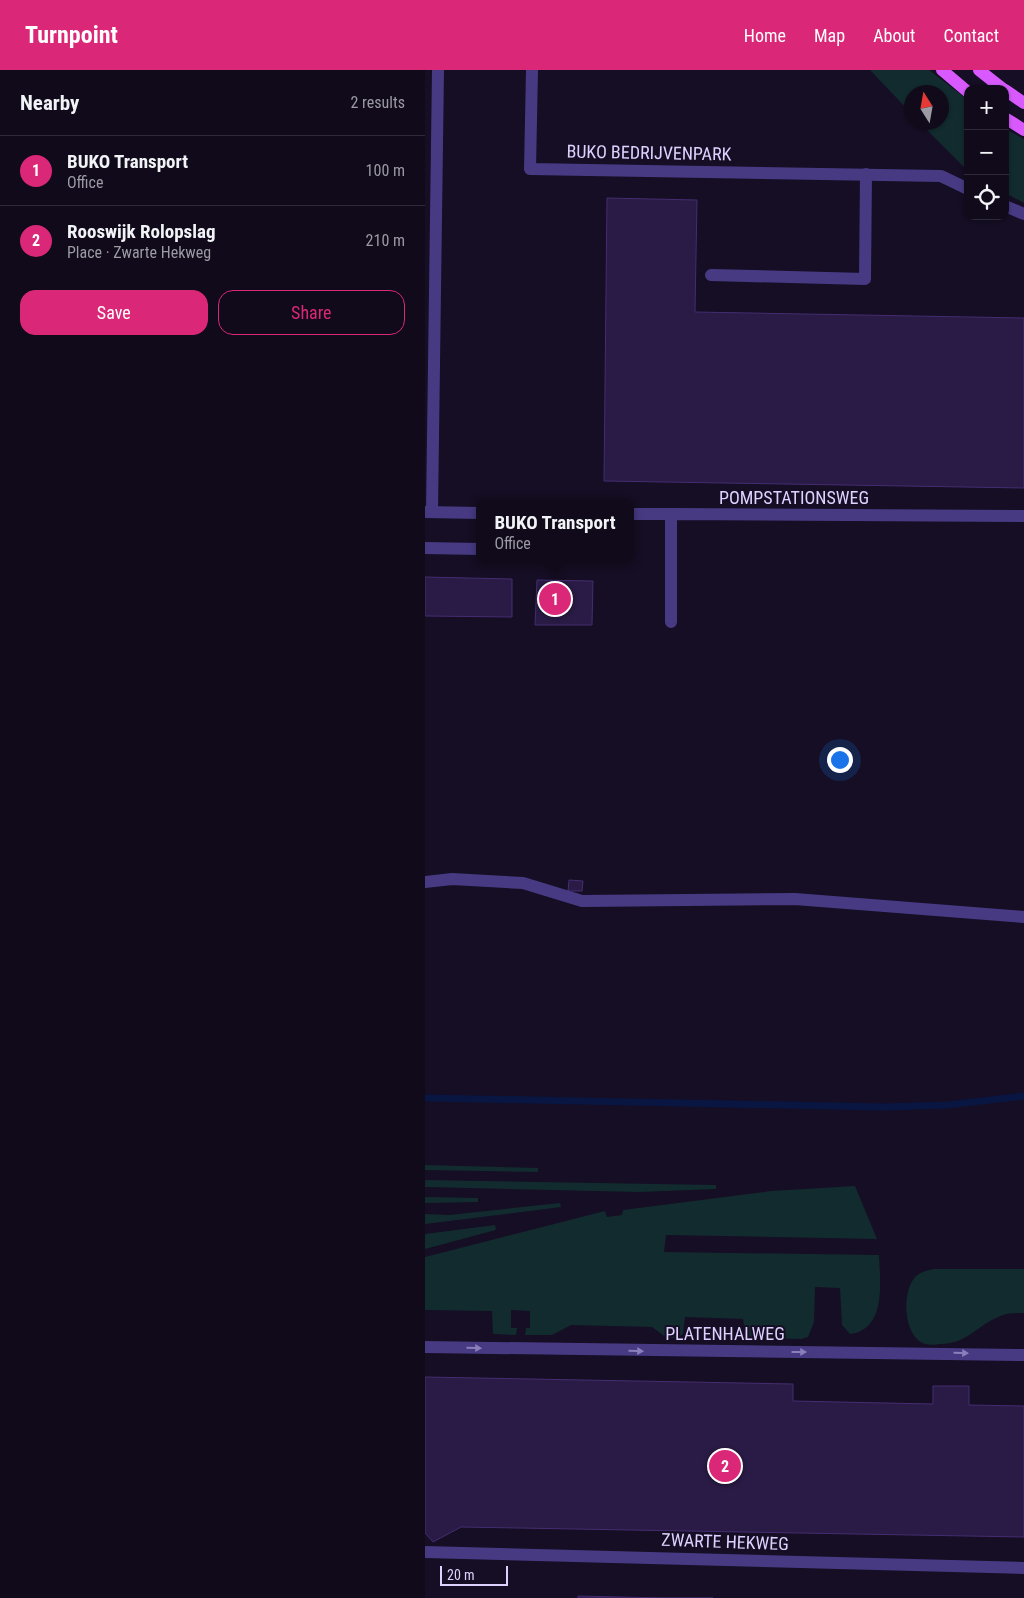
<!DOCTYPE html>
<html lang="en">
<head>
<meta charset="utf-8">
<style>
	body { margin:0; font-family:"Roboto Condensed",sans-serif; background:#191324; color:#f1f3f6 }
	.controls { position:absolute; right:15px; top:15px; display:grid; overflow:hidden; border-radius:10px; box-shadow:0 1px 4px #0004 }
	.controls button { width:45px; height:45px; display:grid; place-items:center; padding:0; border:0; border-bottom:1px solid #302b3a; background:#100a1b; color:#f1f3f6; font:25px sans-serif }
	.compass { position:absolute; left:479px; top:15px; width:45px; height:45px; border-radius:50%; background:#100a1b; box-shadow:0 1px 4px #0004; rotate:349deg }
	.scale { position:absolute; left:15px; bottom:12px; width:68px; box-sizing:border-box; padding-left:5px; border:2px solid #ddd2ff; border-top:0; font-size:14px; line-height:18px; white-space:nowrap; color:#ddd2ff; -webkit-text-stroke:4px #150e24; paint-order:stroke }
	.you { position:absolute; left:414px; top:689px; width:18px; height:18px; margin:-12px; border:4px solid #fff; border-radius:50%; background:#1a73e8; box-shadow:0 0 0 8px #1a73e833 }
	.badge { display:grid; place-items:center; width:32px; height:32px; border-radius:50%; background:#db2777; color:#fff; font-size:16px; font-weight:700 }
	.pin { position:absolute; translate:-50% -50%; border:2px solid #fff; box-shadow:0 1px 5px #0006 }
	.popup { position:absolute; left:51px; top:429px; width:158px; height:65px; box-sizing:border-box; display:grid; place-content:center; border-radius:10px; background:#100a1b; filter:drop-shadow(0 1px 4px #0005); font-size:16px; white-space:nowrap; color:#9c9aa3 }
	.popup b { font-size:19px; color:#f1f3f6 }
	.popup::after { content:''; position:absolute; left:50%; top:100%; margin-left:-10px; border:10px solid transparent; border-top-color:#100a1b }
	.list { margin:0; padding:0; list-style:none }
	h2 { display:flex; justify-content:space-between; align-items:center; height:65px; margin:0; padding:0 20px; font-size:21px }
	h2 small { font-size:16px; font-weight:400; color:#9c9aa3 }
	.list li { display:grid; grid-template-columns:32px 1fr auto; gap:15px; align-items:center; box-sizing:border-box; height:70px; padding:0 20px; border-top:1px solid #302b3a }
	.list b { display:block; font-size:19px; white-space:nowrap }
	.list p { margin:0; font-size:16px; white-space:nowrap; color:#9c9aa3 }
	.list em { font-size:16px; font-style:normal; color:#9c9aa3 }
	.actions { display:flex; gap:10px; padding:15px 20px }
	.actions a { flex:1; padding:11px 0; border:1px solid #db2777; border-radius:15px; text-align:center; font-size:18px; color:#db2777 }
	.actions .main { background:#db2777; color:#fff }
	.icon { flex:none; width:28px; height:28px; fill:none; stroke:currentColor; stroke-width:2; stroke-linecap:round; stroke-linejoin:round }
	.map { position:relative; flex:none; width:599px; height:1528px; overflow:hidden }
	header { display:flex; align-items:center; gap:30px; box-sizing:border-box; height:70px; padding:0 25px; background:#db2777; color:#fff }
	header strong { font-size:24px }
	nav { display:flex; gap:28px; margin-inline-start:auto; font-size:18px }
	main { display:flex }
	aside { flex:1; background:#100a1b }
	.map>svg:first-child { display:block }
	.green { fill:#122b2e }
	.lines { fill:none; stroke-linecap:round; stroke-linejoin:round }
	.stream { stroke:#0a1642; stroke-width:7 }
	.building { fill:#291b45; stroke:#442d71 }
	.minor { stroke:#473a83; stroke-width:12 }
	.major { stroke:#d85afe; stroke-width:12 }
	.oneway { fill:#8a7ebb }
	.labels { text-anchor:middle; stroke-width:4; stroke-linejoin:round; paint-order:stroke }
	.street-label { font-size:18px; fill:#ddd2ff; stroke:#150e24 }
</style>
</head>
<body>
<header>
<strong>Turnpoint</strong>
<nav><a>Home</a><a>Map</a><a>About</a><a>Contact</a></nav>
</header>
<main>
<aside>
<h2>Nearby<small>2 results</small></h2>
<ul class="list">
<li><span class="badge">1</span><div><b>BUKO Transport</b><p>Office</p></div><em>100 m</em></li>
<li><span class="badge">2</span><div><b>Rooswijk Rolopslag</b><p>Place · Zwarte Hekweg</p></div><em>210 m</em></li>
</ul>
<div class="actions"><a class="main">Save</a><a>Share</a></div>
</aside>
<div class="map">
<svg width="599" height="1528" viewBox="0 0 599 1528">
	<rect width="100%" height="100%" fill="#150e24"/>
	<g class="green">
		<polygon points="445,0 504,0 543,30 543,101 495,53 516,52 516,22 487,22 486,43"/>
		<polygon points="580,59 599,69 599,133 580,123"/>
		<polygon points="0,1095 113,1098 113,1102 0,1100"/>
		<polygon points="0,1110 291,1115 291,1119 214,1122 0,1117"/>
		<path d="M430,1116l22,53 -211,-4 -2,17 215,3c1,26 8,74 -29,79l-8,-9 -2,-37 -25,-1 -1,35 -6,15 -7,2 -55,-1 -3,-19 -58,-2 -2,17 -7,4h-9l-15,-11 -81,-2 -19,10h-27l1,-7h4v-17l-19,-1v18h6l-1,7 -23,-1 -1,-23 -67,-1v-53l180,-46 2,6 15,-2 1,-5 148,-19z"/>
		<polygon points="0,1127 53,1128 53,1132 0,1133"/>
		<polygon points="135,1133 136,1137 0,1154 0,1144 24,1145"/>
		<polygon points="70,1155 71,1160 0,1179 0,1164"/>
		<path d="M509,1199h90v44c-9,0 -18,0 -26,4 -23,10 -31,27 -58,27 -4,1 -11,1 -15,0 -22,-7 -24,-53 -9,-68 5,-4 12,-6 18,-7z"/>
	</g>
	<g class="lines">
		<polyline class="stream" points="2,1028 459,1037 523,1035 599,1026"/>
	</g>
	<g class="building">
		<polygon points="182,128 272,130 270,242 599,248 599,418 179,411"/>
		<polygon points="0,507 87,509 87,547 0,546"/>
		<polygon points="112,510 168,511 167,555 110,555"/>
		<polygon points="144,810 158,811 157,821 143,821"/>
		<polygon points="0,1307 368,1314 368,1331 508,1334 508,1316 544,1316 544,1335 599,1336 599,1467 36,1457 8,1472 0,1463"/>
		<polygon points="153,1526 238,1528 288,1528 153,1528"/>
	</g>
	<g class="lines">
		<g class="minor">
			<polyline points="107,0 105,99 516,106 543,119"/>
			<polyline points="580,136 599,144"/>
			<polyline points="286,205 440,209 441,104"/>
			<polyline points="0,442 55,443"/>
			<polyline points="7,442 13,0"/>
			<polyline points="205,444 246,444"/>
			<polyline points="0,478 55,479"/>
			<polyline points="246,552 246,444 599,446"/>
			<polyline points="0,812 27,809 98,813 157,831 370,829 599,847"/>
			<polyline points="0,1277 599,1285"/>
			<polyline points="0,1482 599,1498"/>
		</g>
		<g class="major">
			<polyline points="517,0 543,22"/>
			<polyline points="554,0 578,19"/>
			<polyline points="580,20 599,33"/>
			<polyline points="580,48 599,60"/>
		</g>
	</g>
	<defs><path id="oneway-solid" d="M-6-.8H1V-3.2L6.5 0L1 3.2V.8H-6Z" transform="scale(1.25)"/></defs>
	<g class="oneway">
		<use href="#oneway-solid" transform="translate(49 1278) rotate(1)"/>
		<use href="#oneway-solid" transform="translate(211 1281) rotate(1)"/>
		<use href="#oneway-solid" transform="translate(374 1282)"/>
		<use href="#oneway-solid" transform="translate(536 1283) rotate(2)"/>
	</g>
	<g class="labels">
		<g class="street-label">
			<text transform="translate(224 83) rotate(1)" y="6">BUKO BEDRIJVENPARK</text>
			<text x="369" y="434">POMPSTATIONSWEG</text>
			<text x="300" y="1270">PLATENHALWEG</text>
			<text transform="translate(300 1472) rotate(2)" y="6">ZWARTE HEKWEG</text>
		</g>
	</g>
</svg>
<div class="controls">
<button>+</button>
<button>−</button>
<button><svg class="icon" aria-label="locate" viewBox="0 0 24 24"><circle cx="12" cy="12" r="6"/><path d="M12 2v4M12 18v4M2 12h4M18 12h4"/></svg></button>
</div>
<svg class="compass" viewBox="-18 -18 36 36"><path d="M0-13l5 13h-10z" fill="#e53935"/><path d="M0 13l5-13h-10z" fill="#9c9aa3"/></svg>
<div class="scale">20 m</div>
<div class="you"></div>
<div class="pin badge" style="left:130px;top:529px">1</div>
<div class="popup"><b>BUKO Transport</b>Office</div>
<div class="pin badge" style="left:300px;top:1396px">2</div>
</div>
</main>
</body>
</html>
